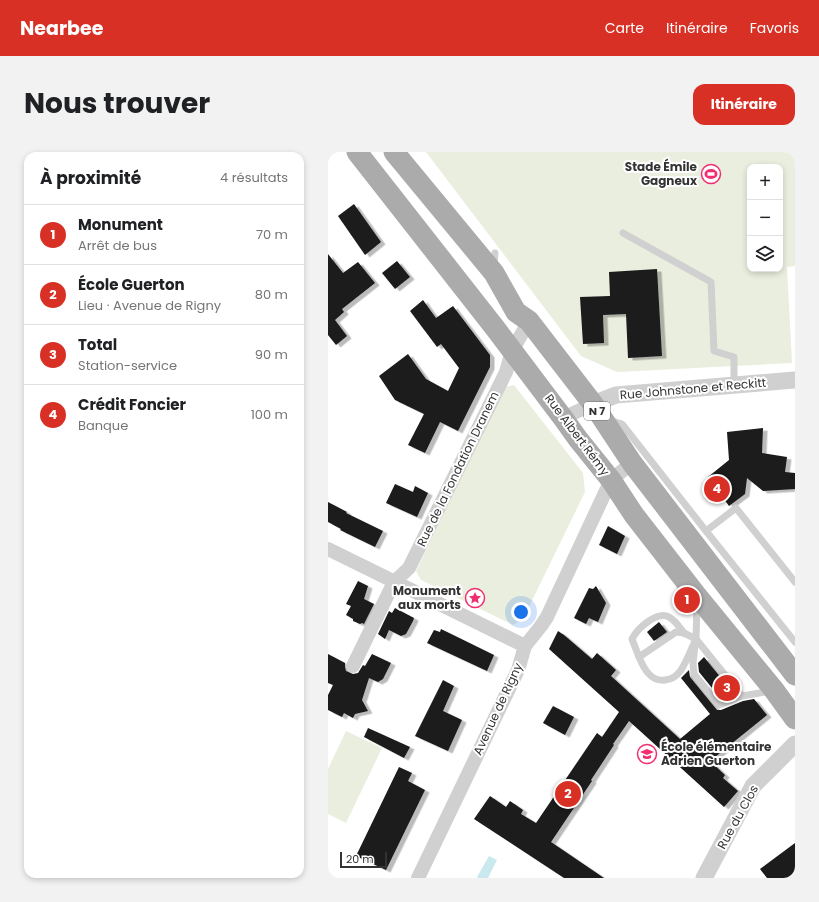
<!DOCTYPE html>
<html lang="fr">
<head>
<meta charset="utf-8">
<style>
	body { margin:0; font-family:Poppins,sans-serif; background:#f2f2f2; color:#202124 }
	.controls { position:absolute; right:12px; top:12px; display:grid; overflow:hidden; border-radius:8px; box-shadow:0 2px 6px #0003 }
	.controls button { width:36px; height:36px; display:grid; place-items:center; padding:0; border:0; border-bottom:1px solid #e0e0e0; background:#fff; color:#202124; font:20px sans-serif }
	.scale { position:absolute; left:12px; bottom:10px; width:47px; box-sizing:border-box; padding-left:4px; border:2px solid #333; border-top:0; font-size:11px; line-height:14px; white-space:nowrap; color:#333; -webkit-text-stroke:3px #fff; paint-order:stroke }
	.you { position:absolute; left:193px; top:460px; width:14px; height:14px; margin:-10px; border:3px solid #fff; border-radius:50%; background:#1a73e8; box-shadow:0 0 0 6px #1a73e833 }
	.badge { display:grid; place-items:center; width:26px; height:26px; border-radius:50%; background:#d93025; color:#fff; font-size:13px; font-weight:700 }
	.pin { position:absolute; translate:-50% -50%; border:2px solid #fff; box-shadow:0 1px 4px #0006 }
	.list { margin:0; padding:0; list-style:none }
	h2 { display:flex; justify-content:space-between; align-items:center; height:52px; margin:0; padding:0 16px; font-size:17px }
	h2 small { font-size:13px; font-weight:400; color:#757577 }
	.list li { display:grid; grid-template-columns:26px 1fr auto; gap:12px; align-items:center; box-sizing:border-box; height:60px; padding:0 16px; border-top:1px solid #e0e0e0 }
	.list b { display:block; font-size:15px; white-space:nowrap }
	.list p { margin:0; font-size:13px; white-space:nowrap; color:#757577 }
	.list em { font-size:13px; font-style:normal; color:#757577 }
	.icon { flex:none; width:22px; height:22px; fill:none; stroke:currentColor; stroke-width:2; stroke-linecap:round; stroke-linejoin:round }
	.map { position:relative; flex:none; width:467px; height:726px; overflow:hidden; border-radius:12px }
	header { display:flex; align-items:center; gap:24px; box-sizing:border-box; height:56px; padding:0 20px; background:#d93025; color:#fff }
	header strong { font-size:19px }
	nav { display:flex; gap:22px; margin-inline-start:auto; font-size:14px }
	.intro { display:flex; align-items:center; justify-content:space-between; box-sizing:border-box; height:96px; padding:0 24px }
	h1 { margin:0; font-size:28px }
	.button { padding:10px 18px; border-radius:12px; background:#d93025; color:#fff; font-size:14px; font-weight:700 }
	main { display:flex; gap:24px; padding:0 24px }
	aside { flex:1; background:#fff; border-radius:12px; box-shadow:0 2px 6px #0003 }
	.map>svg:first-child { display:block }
	.green { fill:#eaeede; fill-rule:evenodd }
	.water { fill:#cae9ee }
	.building { fill:#1a1a1a; filter:url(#shadow) }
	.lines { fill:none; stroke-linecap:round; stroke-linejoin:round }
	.service { stroke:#d0d0d0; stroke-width:7 }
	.minor { stroke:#d0d0d0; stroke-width:14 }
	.tertiary { stroke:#d0d0d0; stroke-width:17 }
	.primary { stroke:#ababab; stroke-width:21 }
	.labels { text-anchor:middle; stroke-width:4; stroke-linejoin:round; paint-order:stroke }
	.shield { fill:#fff; stroke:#707070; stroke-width:1 }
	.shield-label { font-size:11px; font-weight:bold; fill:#333 }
	.poi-label { font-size:12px; font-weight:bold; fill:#333; stroke:#fff; text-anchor:end }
	.street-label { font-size:12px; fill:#333; stroke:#fff }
</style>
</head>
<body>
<header>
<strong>Nearbee</strong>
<nav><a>Carte</a><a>Itinéraire</a><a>Favoris</a></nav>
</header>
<div class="intro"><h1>Nous trouver</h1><a class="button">Itinéraire</a></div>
<main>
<aside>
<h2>À proximité<small>4 résultats</small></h2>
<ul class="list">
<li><span class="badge">1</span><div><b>Monument</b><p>Arrêt de bus</p></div><em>70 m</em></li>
<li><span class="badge">2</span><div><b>École Guerton</b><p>Lieu · Avenue de Rigny</p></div><em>80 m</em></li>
<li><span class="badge">3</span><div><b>Total</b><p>Station-service</p></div><em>90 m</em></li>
<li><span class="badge">4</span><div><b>Crédit Foncier</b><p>Banque</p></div><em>100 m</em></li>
</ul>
</aside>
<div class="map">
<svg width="467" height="726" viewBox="0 0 467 726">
	<defs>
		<filter id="shadow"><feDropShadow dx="4.5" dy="2.5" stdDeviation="0" flood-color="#0004"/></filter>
	</defs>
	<rect width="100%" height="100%" fill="#fff"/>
	<g class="green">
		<path d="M98,0h369v114l-8,1 5,96 -175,9 -36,-16zM422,15h30v102h-30z"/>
		<polygon points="186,233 255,321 257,340 195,467 185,473 93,428 88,419 177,235"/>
		<polygon points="18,579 54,596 18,671 0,662 0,617"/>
	</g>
	<polygon class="water" points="161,704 169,708 160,726 150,726 149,725"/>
	<g class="building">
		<polygon points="26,52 53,90 37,103 10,64"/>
		<polygon points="0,102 15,121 30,110 47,131 14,157 16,160 7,168 19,184 8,193 0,183"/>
		<polygon points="69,109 82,125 67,137 54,121"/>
		<polygon points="329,117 334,204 300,206 298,162 275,163 276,191 255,192 252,145 282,144 281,120"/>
		<polygon points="95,148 108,166 125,154 162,203 162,215 130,279 112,270 97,301 80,293 96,262 67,248 51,224 80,202 98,227 120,239 131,216 113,192 109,195 82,159"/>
		<polygon points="435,276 434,301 459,305 457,320 467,321 467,337 435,339 419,326 417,342 401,354 380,325 401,308 399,280"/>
		<polygon points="67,332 85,340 87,334 100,341 89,365 58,351"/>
		<polygon points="0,350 19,360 18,361 55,379 47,395 12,378 13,377 0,370"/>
		<polygon points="280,374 297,384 289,402 271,393"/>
		<polygon points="30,429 40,434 36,447 46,452 36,472 34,471 32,472 25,469 25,467 18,463 23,454 18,452"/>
		<polygon points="268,434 278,451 270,470 261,466 258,472 246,466 261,436 265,437"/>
		<polygon points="67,456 86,466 85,469 78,482 73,484 61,478 57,487 50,482 61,459 64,461"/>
		<polygon points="331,470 339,480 326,489 319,480"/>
		<polygon points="113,477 166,503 159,519 99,491 106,478 112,480"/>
		<polygon points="230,479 236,483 264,507 269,501 288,518 283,524 352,587 382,562 353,526 361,518 362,525 389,558 393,558 415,549 426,547 439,563 382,609 397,623 395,626 410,639 396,655 301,569 285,592 286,593 263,628 264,629 223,690 276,726 236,726 146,667 162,644 178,655 182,649 195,658 193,662 208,671 269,581 274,585 291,560 221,497"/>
		<polygon points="0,502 17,511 17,515 18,519 25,522 30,521 35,513 37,514 44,502 63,511 55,527 50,530 41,526 34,548 40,559 27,562 25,566 16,561 14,565 0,558 0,543 5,533 0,531"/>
		<polygon points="376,505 406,542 393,547 371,520 370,511"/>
		<polygon points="115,528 126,534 115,559 134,568 120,599 87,584"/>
		<polygon points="225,554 246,565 237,583 215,571"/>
		<polygon points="40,576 82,595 76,606 36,585"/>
		<polygon points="71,615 84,621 80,629 97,638 58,718 28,704"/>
		<polygon points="467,691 467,726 439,726 432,717"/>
	</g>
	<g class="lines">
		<g class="service">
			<polyline points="295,81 383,130 386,199 406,205 406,233"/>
			<polyline points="166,114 167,101"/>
			<polyline points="281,268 294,272 378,379"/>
			<polyline points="467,430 408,356 378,379 467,490"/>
			<polyline points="369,452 368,487 414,544 443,539"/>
			<path d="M348,480l8,1 12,6c-5,10 -9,22 -15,31 -5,7 -9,9 -16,10 -14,2 -21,-11 -26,-23z"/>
			<polyline points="367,493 365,511 366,522 391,553 414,544"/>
			<path d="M311,505l-7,-18c5,-10 25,-29 37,-22 6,3 11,11 15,16"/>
		</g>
		<g class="minor">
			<polyline points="235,266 265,252"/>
			<polyline points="0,397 197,494"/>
			<polyline points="25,514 66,430 81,416 178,220 184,199 201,169"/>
			<polyline points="90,726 190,518 197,494 213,474 219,465 283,328 304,311"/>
		</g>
		<g class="tertiary">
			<polyline points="265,252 288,243 467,228"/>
			<polyline points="376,726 425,634 467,592"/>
		</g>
		<g class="primary">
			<polyline points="29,0 167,176 235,266 250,287 283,328 306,363 369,444 446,538 467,567"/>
			<polyline points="66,0 166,121 188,160 201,169 265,252 304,311 467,523"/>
		</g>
	</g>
	<defs>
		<symbol id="stadium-ring" viewBox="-11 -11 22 22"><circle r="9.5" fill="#fff" stroke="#f12e6f" stroke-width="1.5"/><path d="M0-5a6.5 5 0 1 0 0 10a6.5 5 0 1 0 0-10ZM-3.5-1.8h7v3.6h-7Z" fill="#f12e6f"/></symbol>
		<symbol id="sight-ring" viewBox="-11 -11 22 22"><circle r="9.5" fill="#fff" stroke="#f12e6f" stroke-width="1.5"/><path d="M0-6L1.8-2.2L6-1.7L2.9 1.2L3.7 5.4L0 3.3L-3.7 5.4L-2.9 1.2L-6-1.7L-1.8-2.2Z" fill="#f12e6f"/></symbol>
		<symbol id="school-ring" viewBox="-11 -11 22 22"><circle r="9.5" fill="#fff" stroke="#f12e6f" stroke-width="1.5"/><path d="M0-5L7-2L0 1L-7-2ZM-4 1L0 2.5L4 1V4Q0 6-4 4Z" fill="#f12e6f"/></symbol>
	</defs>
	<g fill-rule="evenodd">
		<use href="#stadium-ring" x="372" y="11" width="22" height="22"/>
		<use href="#sight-ring" x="136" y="435" width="22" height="22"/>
		<use href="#school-ring" x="308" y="591" width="22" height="22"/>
	</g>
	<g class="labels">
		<rect class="shield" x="256" y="250" width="26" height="18" rx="3"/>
		<g class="shield-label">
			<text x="269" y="263">N 7</text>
		</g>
		<g class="poi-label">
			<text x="369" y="19">Stade Émile<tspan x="369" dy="14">Gagneux</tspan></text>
			<text x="133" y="443">Monument<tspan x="133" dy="14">aux morts</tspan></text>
			<text x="333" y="599" text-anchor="start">École élémentaire<tspan x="333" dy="14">Adrien Guerton</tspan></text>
		</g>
		<g class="street-label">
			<text transform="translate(365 237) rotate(-5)" y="4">Rue Johnstone et Reckitt</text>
			<text transform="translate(249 283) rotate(53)" y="4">Rue Albert Rémy</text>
			<text transform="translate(130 317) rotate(-64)" y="4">Rue de la Fondation Dranem</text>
			<text transform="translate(170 557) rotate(-65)" y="4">Avenue de Rigny</text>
			<text transform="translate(410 665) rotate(-61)" y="4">Rue du Clos</text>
		</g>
	</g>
</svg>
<div class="controls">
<button>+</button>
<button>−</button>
<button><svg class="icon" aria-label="layers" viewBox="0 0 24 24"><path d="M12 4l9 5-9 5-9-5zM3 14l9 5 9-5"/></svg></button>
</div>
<div class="scale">20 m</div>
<div class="you"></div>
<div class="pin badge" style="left:359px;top:448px">1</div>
<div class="pin badge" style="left:240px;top:642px">2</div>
<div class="pin badge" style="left:399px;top:536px">3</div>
<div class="pin badge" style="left:389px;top:337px">4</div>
</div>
</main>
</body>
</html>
